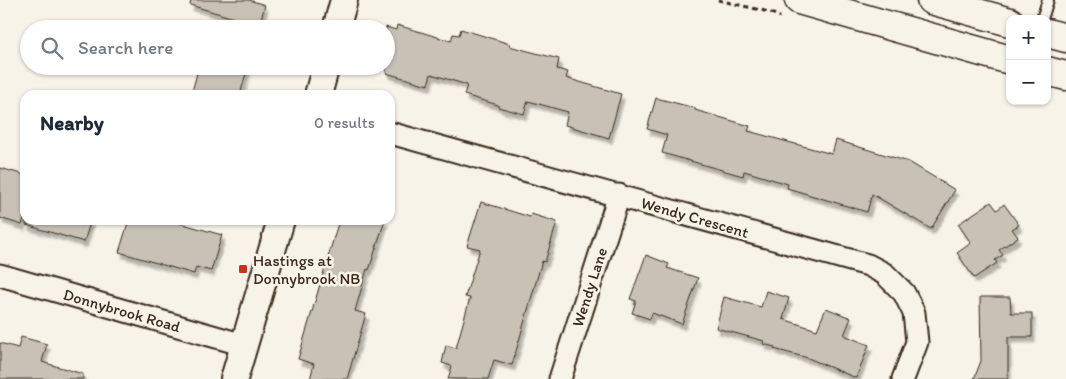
<!DOCTYPE html>
<html lang="en">
<head>
<meta charset="utf-8">
<style>
	body { margin:0; font-family:Itim,sans-serif; background:#f2f2f3; color:#1f2937 }
	.controls { position:absolute; right:15px; top:15px; display:grid; overflow:hidden; border-radius:10px; box-shadow:0 1px 4px #0004 }
	.controls button { width:45px; height:45px; display:grid; place-items:center; padding:0; border:0; border-bottom:1px solid #e0e1e3; background:#fff; color:#1f2937; font:25px sans-serif }
	.list { margin:0; padding:0; list-style:none }
	h2 { display:flex; justify-content:space-between; align-items:center; height:65px; margin:0; padding:0 20px; font-size:21px }
	h2 small { font-size:16px; font-weight:400; color:#747a83 }
	.icon { flex:none; width:28px; height:28px; fill:none; stroke:currentColor; stroke-width:2; stroke-linecap:round; stroke-linejoin:round }
	.map { position:relative; flex:none; width:1066px; height:379px; overflow:hidden }
	.search { position:absolute; background:#fff; box-shadow:0 1px 4px #0004; left:20px; top:20px; width:375px; height:55px; display:flex; align-items:center; gap:12px; box-sizing:border-box; padding:0 18px; border-radius:28px; color:#747a83; font-size:19px }
	.panel { position:absolute; background:#fff; box-shadow:0 1px 4px #0004; left:20px; top:90px; width:375px; height:135px; border-radius:15px }
	.map>svg:first-child { display:block }
	.building { fill:#c8c1b6; stroke:#3b2a1e; filter:url(#shadow) }
	.lines { fill:none; stroke-linecap:round; stroke-linejoin:round }
	.service-casing { stroke:#3b2a1e; stroke-width:14 }
	.minor-casing { stroke:#3b2a1e; stroke-width:25 }
	.tertiary-casing { stroke:#3b2a1e; stroke-width:30 }
	.secondary-casing { stroke:#3b2a1e; stroke-width:31 }
	.path { stroke:#3b2a1e; stroke-width:3; stroke-dasharray:5 4; stroke-linecap:butt }
	.service { stroke:#f7f3e8; stroke-width:10 }
	.minor { stroke:#f7f3e8; stroke-width:21 }
	.tertiary { stroke:#f7f3e8; stroke-width:26 }
	.secondary { stroke:#f7f3e8; stroke-width:28 }
	.poi-dot { fill:#c8321e; stroke:#f7f3e8; stroke-width:2 }
	.labels { text-anchor:middle; stroke-width:5; stroke-linejoin:round; paint-order:stroke }
	.street-label { font-size:16px; fill:#3b2a1e; stroke:#f7f3e8 }
	.poi-label { font-size:16px; fill:#3b2a1e; stroke:#f7f3e8; text-anchor:start }
</style>
</head>
<body>
<div class="map">
<svg width="1066" height="379" viewBox="0 0 1066 379">
	<defs>
		<filter id="shadow"><feDropShadow dx="3" dy="5.5" stdDeviation="1" flood-color="#0004"/></filter>
	</defs>
	<rect width="100%" height="100%" fill="#f7f3e8"/>
	<filter id="ink" filterUnits="userSpaceOnUse"><feTurbulence type="fractalNoise" baseFrequency=".02" numOctaves="2"/><feDisplacementMap in="SourceGraphic" scale="10" xChannelSelector="R" yChannelSelector="G"/><feConvolveMatrix kernelMatrix="1 2 1 2 8 2 1 2 1" color-interpolation-filters="sRGB"/></filter>
	<g filter="url(#ink)">
		<g class="building">
			<polygon points="191,0 249,0 265,5 258,29 242,29 231,26 234,18 190,5"/>
			<polygon points="397,25 451,41 453,34 459,35 461,29 510,44 509,46 559,59 557,69 568,72 566,78 621,94 609,138 565,125 568,112 528,101 524,114 498,107 498,105 464,95 467,85 431,74 428,85 386,73 386,27 396,30"/>
			<polygon points="199,66 248,66 240,95 191,95"/>
			<polygon points="656,98 695,108 695,110 750,126 748,131 832,154 836,140 909,162 955,190 931,229 872,194 867,212 787,188 788,184 744,171 743,176 662,153 667,135 647,129"/>
			<polygon points="0,168 25,175 25,215 22,225 0,218"/>
			<polygon points="481,202 530,217 531,214 557,222 545,262 542,261 512,365 494,360 488,379 448,379 452,366 442,363 446,345 456,348 470,298 465,297 480,249 467,246"/>
			<polygon points="991,202 997,210 1004,204 1019,225 1012,229 1018,237 999,250 1003,255 995,260 997,263 974,278 957,253 971,243 958,224"/>
			<polygon points="26,220 91,220 84,242 26,225"/>
			<polygon points="129,220 169,220 222,235 211,271 196,267 194,274 119,252"/>
			<polygon points="339,220 385,220 369,270 367,269 355,311 366,314 347,379 310,379 314,364 298,359"/>
			<polygon points="646,255 669,264 667,268 698,278 682,324 652,313 650,319 632,313 636,301 630,299"/>
			<polygon points="766,291 789,298 783,319 817,330 826,308 851,318 844,335 869,345 856,378 808,358 774,349 775,347 763,344 764,341 716,328 724,297 761,307"/>
			<polygon points="980,297 1010,297 1011,313 1032,313 1032,337 1008,337 1008,379 974,379 981,361"/>
			<polygon points="21,337 47,344 42,362 83,374 83,379 0,379 0,343 18,348"/>
		</g>
		<g class="lines">
			<defs>
				<polyline id="service" points="1042,19 1048,0"/>
				<g id="minor">
					<polyline points="390,133 868,265 885,274 904,293 914,313 917,342 903,379"/>
					<polyline points="0,275 244,345"/>
					<polyline points="560,379 619,195"/>
				</g>
				<g id="tertiary">
					<polyline points="336,29 344,0"/>
					<polyline points="318,95 326,66"/>
					<polyline points="234,379 281,220"/>
				</g>
				<g id="secondary">
					<polyline points="799,0 1010,60"/>
					<polyline points="931,0 1010,22"/>
					<polyline points="1047,33 1066,38"/>
					<polyline points="1047,71 1066,76"/>
				</g>
			</defs>
			<use href="#service" class="service-casing"/>
			<use href="#minor" class="minor-casing"/>
			<use href="#tertiary" class="tertiary-casing"/>
			<use href="#secondary" class="secondary-casing"/>
			<polyline class="path" points="718,0 769,12 780,17"/>
			<use href="#service" class="service"/>
			<use href="#minor" class="minor"/>
			<use href="#tertiary" class="tertiary"/>
			<use href="#secondary" class="secondary"/>
		</g>
	</g>
	<rect class="poi-dot" x="238" y="264" width="10" height="10" rx="2.5"/>
	<g class="labels">
		<g class="street-label">
			<text transform="translate(695 217) rotate(16)" y="6">Wendy Crescent</text>
			<text transform="translate(589 287) rotate(-72)" y="6">Wendy Lane</text>
			<text transform="translate(122 310) rotate(16)" y="6">Donnybrook Road</text>
		</g>
		<g class="poi-label">
			<text x="253" y="266">Hastings at<tspan x="253" dy="18">Donnybrook NB</tspan></text>
		</g>
	</g>
</svg>
<div class="controls">
<button>+</button>
<button>−</button>
</div>
<div class="search"><svg class="icon" aria-label="search" viewBox="0 0 24 24"><circle cx="10" cy="10" r="6"/><path d="M15 15l6 6"/></svg>Search here</div>
<section class="panel">
<h2>Nearby<small>0 results</small></h2>
<ul class="list">
</ul>
</section>
</div>
</body>
</html>
